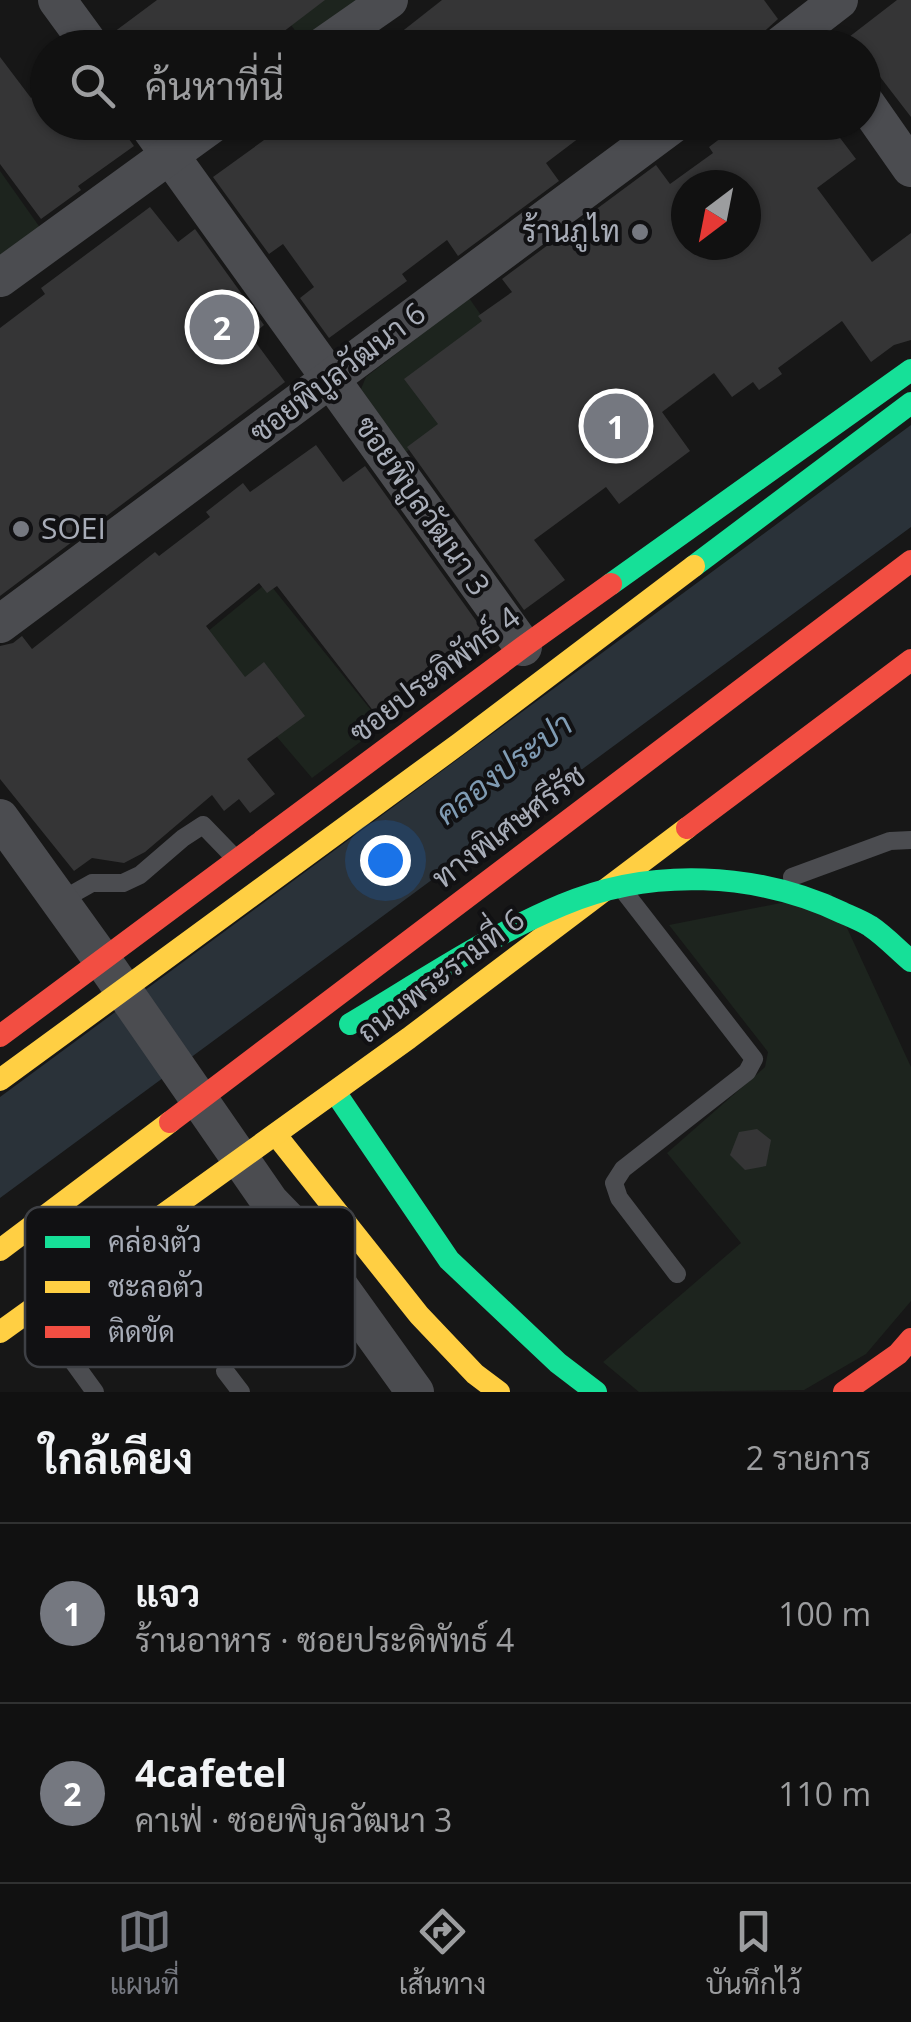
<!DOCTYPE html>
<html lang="th">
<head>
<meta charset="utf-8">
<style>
	body { margin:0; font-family:"Open Sans",Sarabun,sans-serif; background:#1e1f1f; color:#f1f3f6 }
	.compass { position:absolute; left:671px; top:170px; width:90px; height:90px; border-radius:50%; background:#111; box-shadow:0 2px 8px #0004; rotate:212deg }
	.you { position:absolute; left:385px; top:860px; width:35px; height:35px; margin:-25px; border:8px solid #fff; border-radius:50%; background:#1a73e8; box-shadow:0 0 0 15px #1a73e833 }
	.badge { display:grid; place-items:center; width:65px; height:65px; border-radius:50%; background:#757880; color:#fff; font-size:32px; font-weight:700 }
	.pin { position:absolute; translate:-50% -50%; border:5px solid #fff; box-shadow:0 2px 10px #0006 }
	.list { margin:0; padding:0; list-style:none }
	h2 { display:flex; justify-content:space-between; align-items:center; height:130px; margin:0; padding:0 40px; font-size:42px }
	h2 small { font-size:32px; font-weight:400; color:#9c9d9f }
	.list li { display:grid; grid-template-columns:65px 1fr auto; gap:30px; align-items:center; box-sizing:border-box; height:180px; padding:0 40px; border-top:2px solid #303131 }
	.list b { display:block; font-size:38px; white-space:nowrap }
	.list p { margin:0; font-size:32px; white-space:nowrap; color:#9c9d9f }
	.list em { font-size:32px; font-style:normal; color:#9c9d9f }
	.icon { flex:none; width:55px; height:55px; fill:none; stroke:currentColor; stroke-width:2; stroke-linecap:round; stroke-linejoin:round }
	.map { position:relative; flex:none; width:911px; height:1392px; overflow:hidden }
	.search { position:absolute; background:#111; box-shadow:0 2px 8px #0004; left:30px; right:30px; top:30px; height:110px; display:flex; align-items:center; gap:25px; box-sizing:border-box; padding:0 35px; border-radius:55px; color:#9c9d9f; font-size:38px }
	.sheet { height:490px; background:#111 }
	nav { display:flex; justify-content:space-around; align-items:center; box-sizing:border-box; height:140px; border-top:2px solid #303131; background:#111; font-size:28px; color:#9c9d9f }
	nav a { display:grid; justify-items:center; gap:5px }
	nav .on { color:#757880 }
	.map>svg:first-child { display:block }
	.green { fill:#1d241e }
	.water { fill:#2a3239 }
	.building { fill:#353536; fill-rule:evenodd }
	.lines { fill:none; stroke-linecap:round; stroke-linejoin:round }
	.lane { stroke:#4b4c50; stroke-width:18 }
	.street { stroke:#4b4c50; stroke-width:38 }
	.fast { stroke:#16e098; stroke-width:22 }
	.slow { stroke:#ffcf43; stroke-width:22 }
	.jam { stroke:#f24e42; stroke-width:22 }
	.fast-bridge { stroke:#16e098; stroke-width:22 }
	.slow-bridge { stroke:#ffcf43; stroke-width:22 }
	.jam-bridge { stroke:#f24e42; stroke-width:22 }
	.poi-dot { fill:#757880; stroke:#111113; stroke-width:4 }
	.labels { text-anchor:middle; stroke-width:8; stroke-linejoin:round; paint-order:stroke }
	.poi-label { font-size:30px; fill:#a8adb8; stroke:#111113; text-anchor:end }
	.street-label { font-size:30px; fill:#a8adb8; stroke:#111113 }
	.water-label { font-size:32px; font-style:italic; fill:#7f9bb3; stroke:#111113 }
	.key { fill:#111113; stroke:#3e4045; stroke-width:2.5 }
	.key-label { font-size:28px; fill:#a8adb8 }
</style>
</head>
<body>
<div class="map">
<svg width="911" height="1392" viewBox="0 0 911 1392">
	<rect width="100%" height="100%" fill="#171717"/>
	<g class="green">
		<polygon points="273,0 360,0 304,43"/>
		<polygon points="0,171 41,229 0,260"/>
		<polygon points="469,298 490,328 450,420 406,452 361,389 366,377"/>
		<polygon points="268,582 383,725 312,778 220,670 168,664"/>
		<polygon points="831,893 911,1067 911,1301 866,1354 804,1390 639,1392 603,1362 741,1243 667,1153 765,1067 768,1052 669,925"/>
	</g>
	<polygon class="water" points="911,425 911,527 0,1198 0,1097"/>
	<g class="building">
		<polygon points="157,0 325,0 262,48 169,48 159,33 140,48 114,48 110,35"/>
		<polygon points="442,0 764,0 778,19 746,48 381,48"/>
		<polygon points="897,0 911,0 911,117 864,56 864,48 857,48 849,37"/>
		<polygon points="0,57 31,98 48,85 48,122 92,122 102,136 118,124 134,146 78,186 81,190 41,219 0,164"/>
		<polygon points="289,122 600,122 546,163 559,181 458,256 447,240 402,274 407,281 329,338 300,298 314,287 283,244 269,254 213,177"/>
		<path d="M742,122h86l28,37 -39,29 55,74 39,-29v107l-17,5 -23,17 -29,-41 -64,47 4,6 -23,16 -6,-8 -21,15 -18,-24 -52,39 28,39 -71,53 -13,-17 -72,53 31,40 -41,30 -117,-163 31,-23 -34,-45 78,-58 -4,-5 34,-24 -10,-13 154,-114 14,19 43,-31 -4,-6zM686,185h60v60h-60z"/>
		<polygon points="150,207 178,242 195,229 264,325 251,336 285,382 0,596 0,328 45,294 41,288"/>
		<polygon points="316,445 343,482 365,466 487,636 378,717 277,586 267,593 259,583 206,626 245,677 264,662 305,716 247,759 275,794 250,813 239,799 224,811 212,795 145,852 124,863 92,858 74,871 0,779 0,646 13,643 22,636 32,649 155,552 159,556 210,517 206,512 243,483 250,492"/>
		<polygon points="757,1129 771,1140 766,1166 745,1170 730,1155 739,1132"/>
	</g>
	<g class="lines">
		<g class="lane">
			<polyline points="792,877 890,841 911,840"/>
			<polyline points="626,894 754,1059 747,1072 623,1169 614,1183 619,1198 677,1274"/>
			<polyline points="60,901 92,883 123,883 140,875 183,838 203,825 233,856"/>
			<polyline points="37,1312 95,1392"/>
			<polyline points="225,1371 241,1392"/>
		</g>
		<g class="street">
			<polyline points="57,0 92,48"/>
			<polyline points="320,48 389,0"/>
			<polyline points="777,48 839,0"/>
			<polyline points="864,101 911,168"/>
			<polyline points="146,122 523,647"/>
			<polyline points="0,278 215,122"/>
			<polyline points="0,624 676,122"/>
			<polyline points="0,818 110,971 270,1202 303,1236 415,1392"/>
		</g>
		<g class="fast">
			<polyline points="611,584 911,370"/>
			<polyline points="335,1092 449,1260 558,1363 596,1392"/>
		</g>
		<g class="slow">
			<polyline points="276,1135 419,1315 475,1374 499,1392"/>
			<polyline points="0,1250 170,1122"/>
			<polyline points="0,1332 409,1038 687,828"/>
		</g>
		<g class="jam">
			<polyline points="687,828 911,660"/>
			<polyline points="0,1036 523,647 611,584"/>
			<polyline points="844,1392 898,1354 911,1339"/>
		</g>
		<g class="fast-bridge">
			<polyline points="694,566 911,403"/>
			<path d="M350,1024c69,-41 138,-88 212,-119 89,-38 195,-33 281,8 9,4 19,8 27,13 15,10 28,24 41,35"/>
		</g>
		<polyline class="slow-bridge" points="0,1080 460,743 694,566"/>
		<polyline class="jam-bridge" points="170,1122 911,561"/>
	</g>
	<g class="poi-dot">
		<circle cx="640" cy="232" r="10"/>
		<circle cx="21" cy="529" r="10"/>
	</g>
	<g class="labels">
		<g class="poi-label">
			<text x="620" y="242">ร้านภูไท</text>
			<text x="41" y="539" text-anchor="start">SOEI</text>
		</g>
		<g class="street-label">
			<text transform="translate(338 373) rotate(-37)" y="10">ซอยพิบูลวัฒนา 6</text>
			<text transform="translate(422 506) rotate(55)" y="10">ซอยพิบูลวัฒนา 3</text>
			<text transform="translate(435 675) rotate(-37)" y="10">ซอยประดิพัทธ์ 4</text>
			<text transform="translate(509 827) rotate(-37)" y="10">ทางพิเศษศรีรัช</text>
			<text transform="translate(441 976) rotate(-37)" y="10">ถนนพระรามที่ 6</text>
		</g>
		<g class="water-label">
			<text transform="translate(504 769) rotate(-37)" y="11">คลองประปา</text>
		</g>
	</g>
	<rect x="25" y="1207" width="330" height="160" rx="15" class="key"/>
	<rect x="45" y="1236" width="45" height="12" fill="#16e098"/>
	<rect x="45" y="1281" width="45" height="12" fill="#ffcf43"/>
	<rect x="45" y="1326" width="45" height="12" fill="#f24e42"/>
	<g class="key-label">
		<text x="108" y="1252">คล่องตัว</text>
		<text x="108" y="1297">ชะลอตัว</text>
		<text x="108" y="1342">ติดขัด</text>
	</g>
</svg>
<svg class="compass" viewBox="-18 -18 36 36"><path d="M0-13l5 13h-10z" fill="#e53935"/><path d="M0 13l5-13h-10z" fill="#9c9d9f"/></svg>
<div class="you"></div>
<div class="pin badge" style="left:616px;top:426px">1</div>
<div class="pin badge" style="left:222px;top:327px">2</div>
<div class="search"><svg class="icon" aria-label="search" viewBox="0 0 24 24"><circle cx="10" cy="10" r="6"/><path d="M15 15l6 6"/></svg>ค้นหาที่นี่</div>
</div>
<section class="sheet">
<h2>ใกล้เคียง<small>2 รายการ</small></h2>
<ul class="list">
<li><span class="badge">1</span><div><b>แจว</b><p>ร้านอาหาร · ซอยประดิพัทธ์ 4</p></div><em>100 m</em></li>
<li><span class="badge">2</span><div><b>4cafetel</b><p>คาเฟ่ · ซอยพิบูลวัฒนา 3</p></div><em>110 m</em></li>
</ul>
</section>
<nav>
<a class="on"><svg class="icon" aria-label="map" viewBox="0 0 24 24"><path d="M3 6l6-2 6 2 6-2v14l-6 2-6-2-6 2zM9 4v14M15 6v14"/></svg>แผนที่</a>
<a><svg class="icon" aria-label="directions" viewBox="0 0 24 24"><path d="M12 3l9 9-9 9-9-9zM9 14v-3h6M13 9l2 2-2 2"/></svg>เส้นทาง</a>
<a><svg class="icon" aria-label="saved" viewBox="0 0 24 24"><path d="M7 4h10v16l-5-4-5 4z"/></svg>บันทึกไว้</a>
</nav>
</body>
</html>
